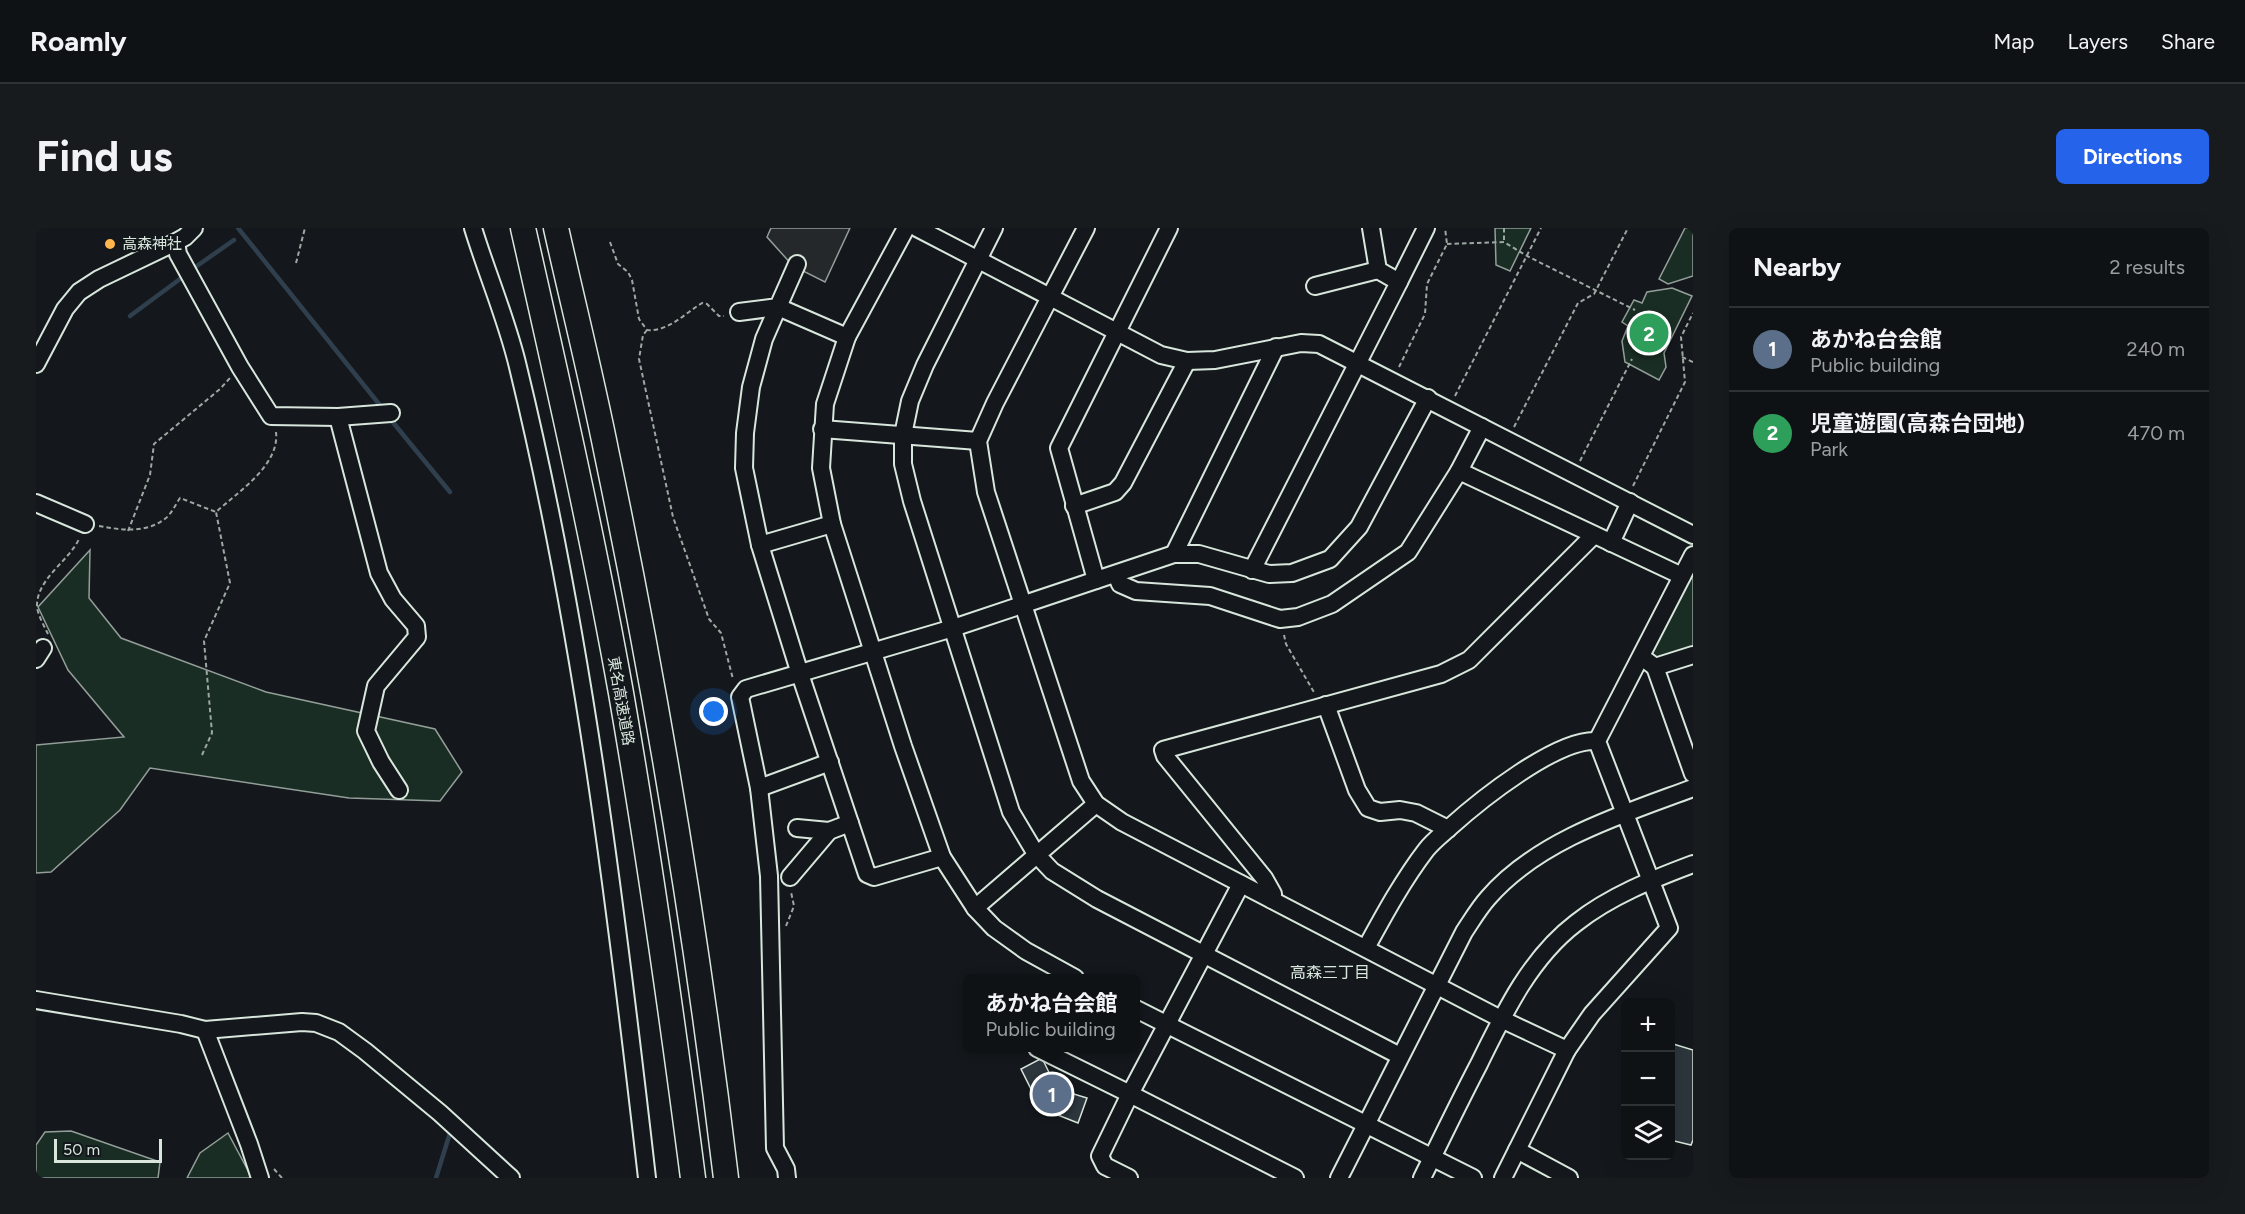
<!DOCTYPE html>
<html lang="en">
<head>
<meta charset="utf-8">
<style>
	body { margin:0; font-family:Figtree,"Noto Sans JP",sans-serif; background:#181b1e; color:#f1f3f6 }
	.controls { position:absolute; right:18px; bottom:18px; display:grid; overflow:hidden; border-radius:9px; box-shadow:0 6px 24px #0002 }
	.controls button { width:54px; height:54px; display:grid; place-items:center; padding:0; border:0; border-bottom:2px solid #2f3234; background:#0f1215; color:#f1f3f6; font:30px sans-serif }
	.scale { position:absolute; left:18px; bottom:15px; width:108px; box-sizing:border-box; padding-left:6px; border:3px solid #d8e6dc; border-top:0; font-size:16px; line-height:21px; white-space:nowrap; color:#d8e6dc; -webkit-text-stroke:4px #14181c; paint-order:stroke }
	.you { position:absolute; left:678px; top:484px; width:21px; height:21px; margin:-15px; border:4px solid #fff; border-radius:50%; background:#1a73e8; box-shadow:0 0 0 9px #1a73e833 }
	.badge { display:grid; place-items:center; width:39px; height:39px; border-radius:50%; background:#2563eb; color:#fff; font-size:20px; font-weight:700 }
	.pin { position:absolute; translate:-50% -50%; border:3px solid #fff; box-shadow:0 2px 6px #0006 }
	.popup { position:absolute; left:927px; top:746px; width:177px; height:78px; box-sizing:border-box; display:grid; place-content:center; border-radius:9px; background:#0f1215; filter:drop-shadow(0 2px 4px #0005); font-size:20px; white-space:nowrap; color:#9b9ea0 }
	.popup b { font-size:22px; color:#f1f3f6 }
	.popup::after { content:''; position:absolute; left:50%; top:100%; margin-left:-12px; border:12px solid transparent; border-top-color:#0f1215 }
	.list { margin:0; padding:0; list-style:none }
	h2 { display:flex; justify-content:space-between; align-items:center; height:78px; margin:0; padding:0 24px; font-size:26px }
	h2 small { font-size:20px; font-weight:400; color:#9b9ea0 }
	.list li { display:grid; grid-template-columns:39px 1fr auto; gap:18px; align-items:center; box-sizing:border-box; height:84px; padding:0 24px; border-top:2px solid #2f3234 }
	.list b { display:block; font-size:22px; white-space:nowrap }
	.list p { margin:0; font-size:20px; white-space:nowrap; color:#9b9ea0 }
	.list em { font-size:20px; font-style:normal; color:#9b9ea0 }
	.icon { flex:none; width:33px; height:33px; fill:none; stroke:currentColor; stroke-width:2; stroke-linecap:round; stroke-linejoin:round }
	.map { position:relative; flex:none; width:1657px; height:950px; overflow:hidden; border-radius:9px }
	header { display:flex; align-items:center; gap:36px; box-sizing:border-box; height:84px; padding:0 30px; background:#0f1215; border-bottom:2px solid #2f3234 }
	header strong { font-size:28px }
	nav { display:flex; gap:33px; margin-inline-start:auto; font-size:21px }
	.intro { display:flex; align-items:center; justify-content:space-between; box-sizing:border-box; height:144px; padding:0 36px }
	h1 { margin:0; font-size:42px }
	.button { padding:15px 27px; border-radius:9px; background:#2563eb; color:#fff; font-size:21px; font-weight:700 }
	main { display:flex; gap:36px; padding:0 36px }
	aside { flex:1; background:#0f1215; border-radius:9px; box-shadow:0 6px 24px #0002 }
	.map>svg:first-child { display:block }
	.green { fill:#1a2d24; stroke:#939e99; stroke-width:1.5 }
	.parking { fill:#24282b; stroke:#939e99; stroke-width:1.5 }
	.lines { fill:none; stroke-linecap:round; stroke-linejoin:round }
	.stream { stroke:#2f3f4d; stroke-width:4.5 }
	.building { fill:#2c363c; stroke:#d8e6dc; stroke-width:1.5 }
	.minor-casing { stroke:#d8e6dc; stroke-width:20 }
	.highway-casing { stroke:#d8e6dc; stroke-width:27 }
	.path { stroke:#9da8a2; stroke-width:2; stroke-dasharray:4.5 3; stroke-linecap:butt }
	.minor { stroke:#14181c; stroke-width:16 }
	.highway { stroke:#14181c; stroke-width:24 }
	.poi-dot { fill:#ffb74d; stroke:#14181c; stroke-width:2 }
	.labels { text-anchor:middle; stroke-width:4.5; stroke-linejoin:round; paint-order:stroke }
	.poi-label { font-size:15px; fill:#d8e6dc; stroke:#14181c; text-anchor:start }
	.street-label { font-size:15px; fill:#d8e6dc; stroke:#14181c }
	.neighbourhood-label { font-size:16px; fill:#d8e6dc; stroke:#14181c }
</style>
</head>
<body>
<header>
<strong>Roamly</strong>
<nav><a>Map</a><a>Layers</a><a>Share</a></nav>
</header>
<div class="intro"><h1>Find us</h1><a class="button">Directions</a></div>
<main>
<div class="map">
<svg width="1657" height="950" viewBox="0 0 1657 950">
	<rect width="100%" height="100%" fill="#14181c"/>
	<g class="green">
		<polygon points="1459,0 1495,0 1474,43 1460,37"/>
		<polygon points="1649,0 1657,0 1657,48 1632,56 1623,51"/>
		<polygon points="1636,60 1656,68 1628,125 1630,139 1623,152 1589,134 1586,113 1592,98 1586,94 1598,72 1606,75 1611,64"/>
		<polygon points="54,322 53,370 85,410 230,464 399,501 426,544 404,573 313,570 114,540 84,582 15,644 0,645 0,517 88,509 32,442 2,379"/>
		<polygon points="1657,338 1657,422 1623,433 1615,429 1613,422"/>
		<polygon points="35,903 124,934 122,950 0,950 0,917 9,904"/>
		<polygon points="192,905 216,950 151,950 164,925"/>
	</g>
	<polygon class="parking" points="735,0 814,0 789,54 757,38 731,9"/>
	<g class="lines">
		<g class="stream">
			<polyline points="202,0 347,181"/>
			<polyline points="158,40 198,12"/>
			<polyline points="94,88 148,48"/>
			<polyline points="355,192 414,264"/>
			<polyline points="400,950 414,905"/>
		</g>
	</g>
	<g class="building">
		<polygon points="1634,815 1657,822 1657,912 1655,917 1634,912"/>
		<polygon points="1006,830 1021,861 1051,870 1042,895 1004,880 1007,871 1001,873 985,841"/>
	</g>
	<g class="lines">
		<defs>
			<g id="minor">
				<path d="M437,0c14,46 34,92 45,139 65,267 98,539 129,811"/>
				<polyline points="870,0 811,109 789,176 785,240 796,296 867,518 906,629 939,680 958,700 990,723 1039,750"/>
				<polyline points="881,0 1014,69 959,175 942,213 950,264 1045,553 1060,576 1086,594 1465,791 1531,822 1556,786 1633,700 1561,513 1657,327"/>
				<polyline points="958,0 889,137 874,173 867,207 867,236 876,273 975,584 1000,626 1016,643 1061,671 1364,828"/>
				<polyline points="1050,0 1014,69 1125,127 1151,133 1179,132 1265,115 1283,116 1657,307"/>
				<polyline points="140,14 142,26 204,139 235,188 302,189 355,185"/>
				<polyline points="1363,54 1390,0"/>
				<polyline points="1279,58 1342,42"/>
				<polyline points="703,84 742,79 761,36"/>
				<polyline points="811,109 742,79 728,111 715,159 709,205 708,240 724,317 764,446 831,646 838,649 906,629"/>
				<polyline points="0,136 29,81 43,64 63,51 140,14 149,9 158,0"/>
				<polyline points="302,189 343,345 357,371 380,398 381,409 340,458 330,503 345,534 363,562"/>
				<polyline points="786,201 942,213"/>
				<polyline points="1423,243 1646,348"/>
				<polyline points="0,275 49,296"/>
				<polyline points="1038,278 1079,264 1087,255 1151,133"/>
				<polyline points="1575,315 1594,274"/>
				<polyline points="724,317 796,296"/>
				<polyline points="1138,326 1240,119"/>
				<polyline points="1216,342 1363,54 1342,42 1335,0"/>
				<polyline points="1080,346 1084,356 1100,363 1174,368 1244,391 1262,389 1296,376 1372,324 1423,243 1446,199"/>
				<polyline points="1060,352 1023,220 1133,0"/>
				<polyline points="0,431 7,420"/>
				<polyline points="1611,433 1619,439 1657,427"/>
				<polyline points="1619,439 1657,546"/>
				<polyline points="1290,477 1321,562 1332,580 1344,584 1364,582 1380,585 1412,601"/>
				<polyline points="723,560 794,534"/>
				<polyline points="761,600 793,603"/>
				<polyline points="754,649 793,603 814,595"/>
				<polyline points="1236,672 1237,666 1228,650 1129,528 1127,522 1405,446 1433,432 1558,307"/>
				<polyline points="939,680 1060,576"/>
				<path d="M1330,720c18,-33 37,-68 60,-98 6,-8 15,-15 23,-22 30,-27 108,-90 148,-87"/>
				<polyline points="0,772 145,796 169,802 266,794 280,795 303,804 329,823 404,885 475,950"/>
				<polyline points="1100,781 1437,950"/>
				<polyline points="169,802 213,916 224,950"/>
				<polyline points="1001,820 1094,866 1205,656"/>
				<polyline points="1481,922 1533,950"/>
				<polyline points="751,950 750,941 739,920 733,648 723,560 704,469 710,461 917,400 1138,326 1163,326 1233,346 1256,345 1294,331 1323,299 1392,170"/>
				<polyline points="1093,950 1069,938 1064,928 1094,866 1259,950"/>
				<path d="M1303,950l125,-246c8,-12 15,-24 24,-34 50,-58 135,-84 205,-110"/>
				<path d="M1386,950c19,-38 37,-76 57,-114 25,-51 51,-106 97,-141 34,-27 77,-44 117,-59"/>
				<polyline points="1467,950 1531,822"/>
			</g>
			<g id="highway">
				<path d="M487,0c35,155 70,309 98,465 28,161 51,323 72,485"/>
				<path d="M520,0c17,76 36,151 51,227 50,239 90,481 119,723"/>
			</g>
		</defs>
		<use href="#minor" class="minor-casing"/>
		<use href="#highway" class="highway-casing"/>
		<g class="path">
			<polyline points="1468,0 1468,14"/>
			<path d="M574,14l8,22 10,8 4,8 7,39 8,11c21,2 37,-16 55,-27l5,1 12,12h5"/>
			<polyline points="1411,16 1468,14 1491,28 1599,82"/>
			<polyline points="260,35 269,0"/>
			<polyline points="611,102 607,107 603,131 637,289 673,391 685,405 697,451"/>
			<polyline points="1646,129 1657,134"/>
			<polyline points="1363,139 1389,86 1391,56 1411,16 1409,0"/>
			<polyline points="1419,168 1505,0"/>
			<polyline points="1478,199 1542,75 1558,66 1592,0"/>
			<polyline points="1544,233 1596,131"/>
			<polyline points="1597,258 1649,154 1645,109 1657,85"/>
			<path d="M63,298c23,4 47,8 67,-8 5,-4 10,-14 14,-20l36,14c22,-20 64,-47 60,-80"/>
			<polyline points="92,303 114,247 118,216 184,161 194,150"/>
			<path d="M12,406c-4,-8 -10,-19 -11,-27 -1,-28 32,-46 42,-68"/>
			<polyline points="1248,407 1250,416 1279,466"/>
			<polyline points="166,527 176,505 168,413 194,355 180,284"/>
			<polyline points="750,698 758,678 755,664"/>
			<polyline points="238,941 246,950"/>
		</g>
		<use href="#minor" class="minor"/>
		<use href="#highway" class="highway"/>
	</g>
	<circle class="poi-dot" cx="74" cy="16" r="6"/>
	<g class="labels">
		<g class="poi-label">
			<text x="86" y="21">高森神社</text>
		</g>
		<g class="street-label">
			<text transform="translate(585 473) rotate(80)" y="5">東名高速道路</text>
		</g>
		<g class="neighbourhood-label">
			<text x="1294" y="750">高森三丁目</text>
		</g>
	</g>
</svg>
<div class="controls">
<button>+</button>
<button>−</button>
<button><svg class="icon" aria-label="layers" viewBox="0 0 24 24"><path d="M12 4l9 5-9 5-9-5zM3 14l9 5 9-5"/></svg></button>
</div>
<div class="scale">50 m</div>
<div class="you"></div>
<div class="pin badge" style="left:1016px;top:866px;background:#5c6f8a">1</div>
<div class="popup"><b>あかね台会館</b>Public building</div>
<div class="pin badge" style="left:1613px;top:105px;background:#2e9e5b">2</div>
</div>
<aside>
<h2>Nearby<small>2 results</small></h2>
<ul class="list">
<li><span class="badge" style="background:#5c6f8a">1</span><div><b>あかね台会館</b><p>Public building</p></div><em>240 m</em></li>
<li><span class="badge" style="background:#2e9e5b">2</span><div><b>児童遊園(高森台団地)</b><p>Park</p></div><em>470 m</em></li>
</ul>
</aside>
</main>
</body>
</html>
